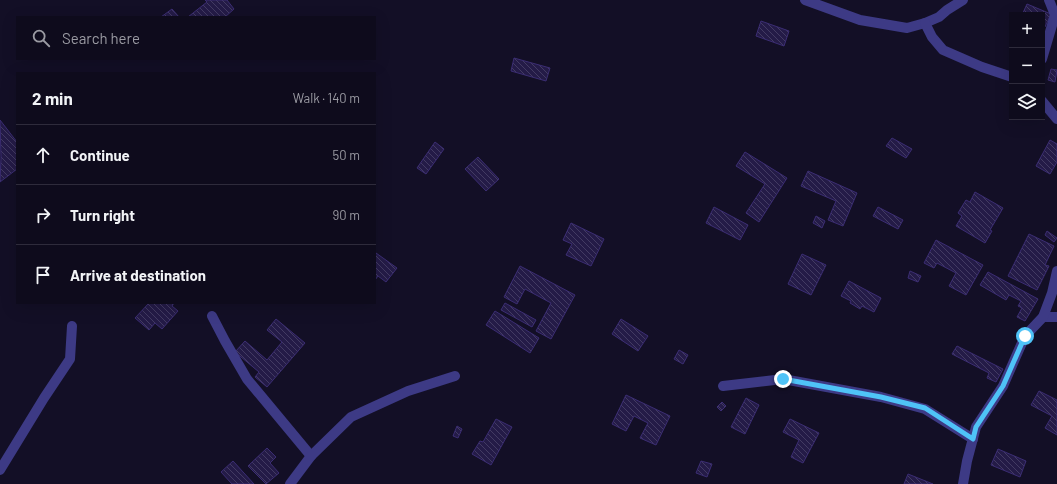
<!DOCTYPE html>
<html lang="en">
<head>
<meta charset="utf-8">
<style>
	body { margin:0; font-family:Barlow,sans-serif; background:#171425; color:#f1f3f6 }
	.controls { position:absolute; right:12px; top:12px; display:grid; overflow:hidden; border-radius:0px; box-shadow:0 4px 16px #0002 }
	.controls button { width:36px; height:36px; display:grid; place-items:center; padding:0; border:0; border-bottom:1px solid #2e2b3b; background:#0e0b1c; color:#f1f3f6; font:20px sans-serif }
	.stop { position:absolute; width:12px; height:12px; margin:-9px; border:3px solid #4fc3f7; border-radius:50%; background:#fff }
	.stop.end { background:#4fc3f7; border-color:#fff; box-shadow:0 1px 4px #0008 }
	.list { margin:0; padding:0; list-style:none }
	h2 { display:flex; justify-content:space-between; align-items:center; height:52px; margin:0; padding:0 16px; font-size:17px }
	h2 small { font-size:13px; font-weight:400; color:#9b9ba3 }
	.list li { display:grid; grid-template-columns:26px 1fr auto; gap:12px; align-items:center; box-sizing:border-box; height:60px; padding:0 16px; border-top:1px solid #2e2b3b }
	.list b { display:block; font-size:15px; white-space:nowrap }
	.list em { font-size:13px; font-style:normal; color:#9b9ba3 }
	.icon { flex:none; width:22px; height:22px; fill:none; stroke:currentColor; stroke-width:2; stroke-linecap:round; stroke-linejoin:round }
	.map { position:relative; flex:none; width:1057px; height:484px; overflow:hidden }
	.search { position:absolute; background:#0e0b1c; box-shadow:0 4px 16px #0002; left:16px; top:16px; width:360px; height:44px; display:flex; align-items:center; gap:10px; box-sizing:border-box; padding:0 14px; border-radius:0px; color:#9b9ba3; font-size:15px }
	.panel { position:absolute; background:#0e0b1c; box-shadow:0 4px 16px #0002; left:16px; top:72px; width:360px; height:232px; border-radius:0px }
	.map>svg:first-child { display:block }
	.building { fill:url(#building-back-hatch); stroke:#3b2d73 }
	.lines { fill:none; stroke-linecap:round; stroke-linejoin:round }
	.minor { stroke:#3d3a85; stroke-width:10 }
	.route { stroke:#4fc3f7; stroke-width:5 }
</style>
</head>
<body>
<div class="map">
<svg width="1057" height="484" viewBox="0 0 1057 484">
	<defs>
		<pattern id="building-back-hatch" width="6" height="6" patternUnits="userSpaceOnUse"><rect width="6" height="6" fill="#241b47"/><path d="M-1 5l2 2M0 0l6 6M5-1l2 2" fill="none" stroke="#433b63"/></pattern>
	</defs>
	<rect width="100%" height="100%" fill="#130f26"/>
	<g class="building">
		<polygon points="205,0 227,0 234,9 225,17 188,17 207,2"/>
		<polygon points="1027,4 1051,14 1045,27 1042,26 1042,15 1022,15"/>
		<polygon points="172,9 179,17 161,17"/>
		<polygon points="761,21 789,31 784,46 756,36"/>
		<polygon points="514,58 550,68 546,81 511,71"/>
		<polygon points="1051,69 1057,70 1055,82 1048,80"/>
		<polygon points="0,120 17,142 17,169 0,182 1,158"/>
		<polygon points="892,138 912,149 906,158 886,146"/>
		<polygon points="1050,140 1057,144 1057,162 1050,174 1036,166"/>
		<polygon points="435,142 444,149 426,174 417,168"/>
		<polygon points="745,152 787,178 759,222 746,213 765,184 736,166"/>
		<polygon points="478,157 499,179 486,191 465,169"/>
		<polygon points="808,171 857,193 843,226 828,220 836,201 801,186"/>
		<polygon points="975,192 1003,208 990,230 992,231 985,243 956,226 962,216 958,213 966,200 970,202"/>
		<polygon points="714,207 748,225 740,240 706,223"/>
		<polygon points="878,207 903,220 898,229 873,216"/>
		<polygon points="816,216 825,221 822,228 813,223"/>
		<polygon points="571,223 604,239 591,266 566,255 572,244 563,240"/>
		<polygon points="1047,231 1057,238 1054,242 1045,235"/>
		<polygon points="1029,234 1054,246 1045,265 1049,266 1037,290 1008,276"/>
		<polygon points="936,240 983,265 966,295 949,286 956,273 937,263 934,268 924,263"/>
		<polygon points="376,253 397,268 386,282 378,276 375,280 375,255"/>
		<polygon points="802,254 826,265 811,295 788,284"/>
		<polygon points="520,266 575,295 551,339 536,331 551,303 525,289 517,304 504,297"/>
		<polygon points="910,271 921,276 918,282 908,278"/>
		<polygon points="988,272 1038,299 1025,321 1017,317 1022,308 1018,306 1021,301 1009,295 1006,300 980,285"/>
		<polygon points="849,281 881,298 874,312 862,306 860,309 850,303 851,301 841,296"/>
		<polygon points="149,303 174,303 172,306 178,311 162,329 155,323 149,330 135,318"/>
		<polygon points="505,303 536,320 532,327 501,310"/>
		<polygon points="495,311 539,338 530,353 486,325"/>
		<polygon points="276,319 305,343 267,387 255,377 259,372 235,352 245,341 267,360 282,342 267,330"/>
		<polygon points="621,319 648,336 638,351 612,334"/>
		<polygon points="957,346 1003,369 996,382 987,378 989,373 952,354"/>
		<polygon points="679,350 688,355 683,364 674,359"/>
		<polygon points="1039,391 1057,400 1057,435 1045,428 1052,416 1031,405"/>
		<polygon points="626,395 670,416 656,445 640,438 648,423 634,416 626,431 612,424"/>
		<polygon points="746,398 759,405 745,434 731,427"/>
		<polygon points="722,402 726,406 721,411 717,407"/>
		<polygon points="496,419 512,427 491,465 472,454 480,441 483,442"/>
		<polygon points="790,419 819,433 803,463 791,457 799,440 783,432"/>
		<polygon points="457,426 462,429 458,438 453,436"/>
		<polygon points="267,448 276,457 270,463 279,473 266,484 248,466"/>
		<polygon points="998,449 1026,461 1020,477 991,465"/>
		<polygon points="233,461 254,484 232,484 221,472"/>
		<polygon points="701,461 712,464 707,477 696,473"/>
		<polygon points="908,474 933,484 904,484"/>
	</g>
	<g class="lines">
		<g class="minor">
			<polyline points="805,0 860,20 907,28 925,23 939,17 947,10 963,0"/>
			<polyline points="925,23 932,37 943,50 982,67 1012,77"/>
			<polyline points="1042,59 1055,15 1049,0"/>
			<polyline points="1042,101 1057,119"/>
			<polyline points="212,316 225,341 247,379 311,456"/>
			<polyline points="1043,317 1057,317"/>
			<polyline points="723,386 783,379 881,397 925,409 973,439"/>
			<polyline points="0,470 44,398 70,359 72,326"/>
			<polyline points="290,484 311,456 351,417 408,391 455,376"/>
			<polyline points="963,484 967,461 976,427 1003,386 1025,336 1043,317 1052,293 1057,271"/>
		</g>
	</g>
	<g class="lines">
		<polyline class="route" points="783,379 881,397 925,408 973,439 976,427 1003,386 1025,336"/>
	</g>
</svg>
<div class="controls">
<button>+</button>
<button>−</button>
<button><svg class="icon" aria-label="layers" viewBox="0 0 24 24"><path d="M12 4l9 5-9 5-9-5zM3 14l9 5 9-5"/></svg></button>
</div>
<div class="stop" style="left:1025px;top:336px"></div>
<div class="stop end" style="left:783px;top:379px"></div>
<div class="search"><svg class="icon" aria-label="search" viewBox="0 0 24 24"><circle cx="10" cy="10" r="6"/><path d="M15 15l6 6"/></svg>Search here</div>
<section class="panel">
<h2>2 min<small>Walk · 140 m</small></h2>
<ul class="list">
<li><svg class="icon" aria-label="ahead" viewBox="0 0 24 24"><path d="M12 20V5M6 11l6-6 6 6"/></svg><div><b>Continue</b></div><em>50 m</em></li>
<li><svg class="icon" aria-label="right" viewBox="0 0 24 24"><path d="M7 20v-9h11M14 6l5 5-5 5"/></svg><div><b>Turn right</b></div><em>90 m</em></li>
<li><svg class="icon" aria-label="arrive" viewBox="0 0 24 24"><path d="M6 21V4h12l-3 4 3 4H6"/></svg><div><b>Arrive at destination</b></div></li>
</ul>
</section>
</div>
</body>
</html>
